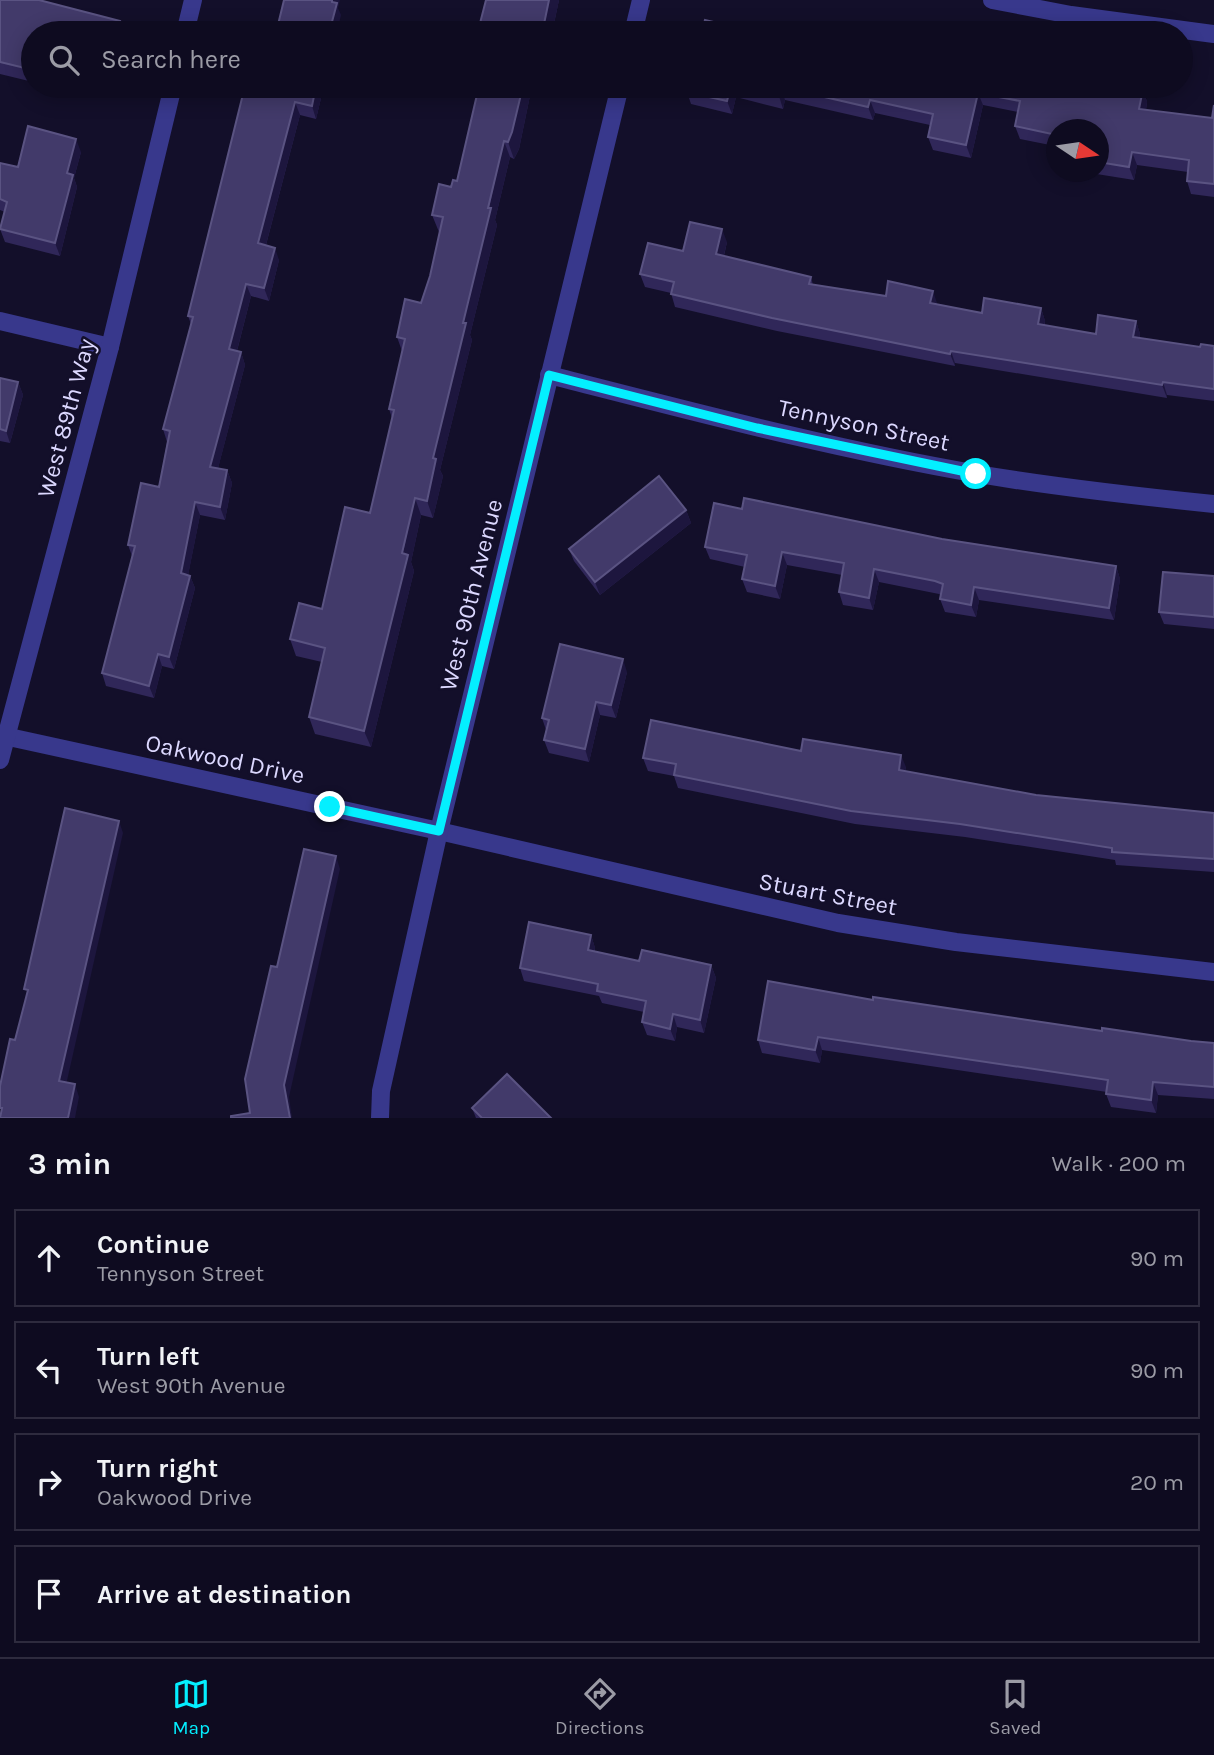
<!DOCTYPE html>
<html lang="en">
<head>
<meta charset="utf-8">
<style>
	body { margin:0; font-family:Karla,sans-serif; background:#171429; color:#f1f3f6 }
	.compass { position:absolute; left:1046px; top:119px; width:63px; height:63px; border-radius:50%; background:#0e0b20; box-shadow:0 4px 18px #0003; rotate:103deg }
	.stop { position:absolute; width:21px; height:21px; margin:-16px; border:5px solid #04efff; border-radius:50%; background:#fff }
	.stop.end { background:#04efff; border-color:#fff; box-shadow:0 2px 7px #0008 }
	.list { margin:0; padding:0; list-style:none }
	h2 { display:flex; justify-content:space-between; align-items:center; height:91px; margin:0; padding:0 28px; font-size:30px }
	h2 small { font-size:23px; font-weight:400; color:#9b9ba5 }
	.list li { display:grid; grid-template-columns:46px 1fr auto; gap:21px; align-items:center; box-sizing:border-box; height:98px; margin:0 14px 14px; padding:0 14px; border:2px solid #2e2b3e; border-radius:0px }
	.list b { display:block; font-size:26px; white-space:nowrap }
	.list p { margin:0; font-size:23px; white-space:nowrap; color:#9b9ba5 }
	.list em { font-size:23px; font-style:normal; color:#9b9ba5 }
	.icon { flex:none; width:38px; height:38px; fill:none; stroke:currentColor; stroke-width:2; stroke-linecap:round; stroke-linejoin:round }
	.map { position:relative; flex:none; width:1214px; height:1118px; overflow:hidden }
	.search { position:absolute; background:#0e0b20; box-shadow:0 4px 18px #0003; left:21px; right:21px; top:21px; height:77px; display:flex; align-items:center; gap:18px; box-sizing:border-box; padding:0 24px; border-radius:38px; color:#9b9ba5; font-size:26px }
	.sheet { height:539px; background:#0e0b20 }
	nav { display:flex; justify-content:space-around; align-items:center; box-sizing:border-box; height:98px; border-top:2px solid #2e2b3e; background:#0e0b20; font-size:19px; color:#9b9ba5 }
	nav a { display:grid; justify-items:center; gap:4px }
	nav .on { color:#04efff }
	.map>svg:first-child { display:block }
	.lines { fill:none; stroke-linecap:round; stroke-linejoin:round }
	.minor { stroke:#38388c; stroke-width:18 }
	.wall { fill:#302759 }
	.shaded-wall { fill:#1d163e }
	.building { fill:#423a6a; stroke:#5a5382; stroke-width:2 }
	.route { stroke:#04efff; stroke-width:9 }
	.labels { text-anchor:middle; stroke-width:5; stroke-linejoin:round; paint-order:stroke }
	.street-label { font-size:24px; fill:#dcd8ff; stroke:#130f2a }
</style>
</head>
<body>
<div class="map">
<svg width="1214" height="1118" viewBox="0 0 1214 1118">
	<rect width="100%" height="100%" fill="#130f2a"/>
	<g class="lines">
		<g class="minor">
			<polyline points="992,0 1071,15 1214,34"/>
			<polyline points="185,33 193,0"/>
			<polyline points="633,33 641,0"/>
			<polyline points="0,321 110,347"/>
			<path d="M549,375c142,36 284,74 429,99 78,13 157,22 236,30"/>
			<polyline points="0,735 439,831 838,923 956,942 1214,972"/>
			<polyline points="0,760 110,347 173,86"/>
			<polyline points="380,1118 381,1091 439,831 620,86"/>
		</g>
	</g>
	<g class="wall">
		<polygon points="0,0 120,21 125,33 33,33 33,82 0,74"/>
		<polygon points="559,0 552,33 479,33 478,31"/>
		<polygon points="49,86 77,86 75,92"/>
		<polygon points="245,86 324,86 316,119 300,115 266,245 279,260 269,301 251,296 237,351 241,352 245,365 218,468 227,470 232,483 225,520 200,515 188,575 190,576 195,588 174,669 162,666 154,698 106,686 102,673 132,556 128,545 159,487 167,442 163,429 191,324 188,316"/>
		<polygon points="479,86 532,86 519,149 514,159 510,157 495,220 497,225 470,335 472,340 440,470 443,476 433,518 421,515 411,562 414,571 371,747 315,734 309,717 322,662 296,656 290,639 322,609 370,513 392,418 389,409 402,351 397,337 421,303 430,276 440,232 439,232 432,215 451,187 457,181"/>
		<polygon points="688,86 1123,86 1143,89 1147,102 1146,110 1212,118 1214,105 1214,197 1191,194 1187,181 1188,172 1137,165 1134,180 1084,172 1098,172 1098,130 1056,130 1056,167 1053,166 1048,154 1050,145 1020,139 1015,126 1018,112 983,105 971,158 933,150 928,137 930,125 875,113 873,120 785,100 783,109 736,97 732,114 691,104 687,92"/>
		<polygon points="81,152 74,178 77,187 60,256 5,242 0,229 5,212 0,210 0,163 18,167"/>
		<polygon points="727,242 724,256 811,277 813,285 937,303 937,304 982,313 1041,308 1045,321 1045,325 1096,334 1136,321 1140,334 1140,338 1200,347 1214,346 1214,401 1167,395 1167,398 955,363 955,366 777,331 675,307 671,293 645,287 640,274 683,251"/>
		<polygon points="0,378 18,382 23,395 10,443 0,441"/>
		<polygon points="742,509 942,539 1116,566 1120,579 1114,620 979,600 976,617 945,612 940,599 941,595 939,594 879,582 873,610 843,605 839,592 842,575 787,565 780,599 747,592 742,579 745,567 710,559 705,547"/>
		<polygon points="686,510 691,523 600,595 574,561 569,549"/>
		<polygon points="1214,576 1214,629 1164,624 1159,612"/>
		<polygon points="627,672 616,718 600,715 589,762 549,753 544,740 546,730 542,718"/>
		<polygon points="801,751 906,767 905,771 1036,795 1214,813 1214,872 1116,865 1115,860 965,837 855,824 678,788 674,776 648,771 643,758"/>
		<polygon points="591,935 595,948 595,951 639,961 711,965 716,978 704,1033 677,1027 675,1041 647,1035 642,1022 644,1012 602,1003 599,996 524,981 520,968"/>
		<polygon points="873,1000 1102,1031 1214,1043 1214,1099 1158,1095 1156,1113 1111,1107 1106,1094 1107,1092 822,1050 820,1063 762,1053 758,1040"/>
		<polygon points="472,1108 551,1118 476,1118"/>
	</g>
	<g class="shaded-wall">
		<polygon points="332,0 340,0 338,8 341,15 337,33 329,33"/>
		<polygon points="549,0 559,0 552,33 547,33 544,24"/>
		<polygon points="120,21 125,33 117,33"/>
		<polygon points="541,24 544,33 539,33"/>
		<polygon points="316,86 324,86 316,119 312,106"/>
		<polygon points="523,86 532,86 519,149 514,159 508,142"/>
		<polygon points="731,86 736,97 732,114 727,101"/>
		<polygon points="781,87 785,100 783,109 779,96"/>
		<polygon points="1143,89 1147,102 1144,122 1139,109"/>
		<polygon points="978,93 983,105 971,158 966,145"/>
		<polygon points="870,100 875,113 873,120 868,107"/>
		<polygon points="295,102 300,115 263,256 258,243"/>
		<polygon points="76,139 81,152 74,178 77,187 60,256 55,243 67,173"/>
		<polygon points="504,141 510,157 495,220 497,225 470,335 472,340 440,470 443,476 433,518 427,501 433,458"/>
		<polygon points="1132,152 1137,165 1134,180 1129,167"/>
		<polygon points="722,229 727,242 721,267 716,254"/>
		<polygon points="275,248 279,260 269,301 264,288"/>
		<polygon points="246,284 251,296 234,362 229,349"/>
		<polygon points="933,291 937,303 934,316 930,303"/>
		<polygon points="1041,308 1045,321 1043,337 1038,324"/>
		<polygon points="1136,321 1140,334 1138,350 1133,337"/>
		<polygon points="951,351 955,363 955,366 950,354"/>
		<polygon points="241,352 245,365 215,480 210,467"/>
		<polygon points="18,382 23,395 10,443 6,431"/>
		<polygon points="1163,382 1167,395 1167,398 1162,385"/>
		<polygon points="227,470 232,483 225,520 220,507"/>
		<polygon points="415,498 421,515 411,562 414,571 371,747 364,731"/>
		<polygon points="195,502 200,515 186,586 181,573"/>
		<polygon points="686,510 691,523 600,595 595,582"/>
		<polygon points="782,552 787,565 780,599 775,586"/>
		<polygon points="1116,566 1120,579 1114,620 1109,608"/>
		<polygon points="874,569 879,582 873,610 869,598"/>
		<polygon points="190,576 195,588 174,669 169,657"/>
		<polygon points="974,587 979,600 976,617 971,605"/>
		<polygon points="158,654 162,666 154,698 149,686"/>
		<polygon points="623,659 627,672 616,718 611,705"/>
		<polygon points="596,702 600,715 589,762 585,749"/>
		<polygon points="901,755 906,767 903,782 899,770"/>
		<polygon points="119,821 123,833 64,1094 59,1081"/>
		<polygon points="336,856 340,869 289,1097 292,1118 290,1118 284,1085"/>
		<polygon points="591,935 595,948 592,963 588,950"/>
		<polygon points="711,965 716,978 704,1033 700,1020"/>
		<polygon points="673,1014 677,1027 675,1041 670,1029"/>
		<polygon points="818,1037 822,1050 820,1063 815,1050"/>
		<polygon points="1153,1082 1158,1095 1156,1113 1151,1100"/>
		<polygon points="75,1084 79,1097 75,1118 68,1118"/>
	</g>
	<g class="building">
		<polygon points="0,0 39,0 120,21 117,33 33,33 33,70 0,62"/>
		<polygon points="284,0 332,0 332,2 337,3 329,33 276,33"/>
		<polygon points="486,0 549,0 544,24 541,24 539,33 486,33 478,31"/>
		<polygon points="705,20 760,33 701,33"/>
		<polygon points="767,26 794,33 766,33"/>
		<polygon points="245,86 316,86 312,106 295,102 258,243 275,248 264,288 246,284 229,349 241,352 210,467 227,470 220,507 195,502 181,573 190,576 169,657 158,654 149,686 102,673 135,546 128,545 141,483 159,487 170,431 163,429 193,317 188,316"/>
		<polygon points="479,86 523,86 512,132 508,142 504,141 488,208 491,208 463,323 466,323 433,458 436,459 427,501 415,498 402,553 408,555 364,731 309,717 325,648 290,639 299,603 322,609 345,507 370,513 394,410 389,409 405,339 397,337 405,299 421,303 430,276 443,217 432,215 439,184 451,187 453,180 457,181"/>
		<polygon points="688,86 731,86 727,101 687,92"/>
		<polygon points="737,86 1123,86 1143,89 1139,109 1212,118 1214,105 1214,184 1187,181 1189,160 1132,152 1129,167 1098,162 1098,130 1056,130 1056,155 1048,154 1052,134 1015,126 1020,101 978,93 966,145 928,137 933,114 870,100 868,107 781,87 779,96"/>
		<polygon points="28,126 76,139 67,173 73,175 55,243 0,229 7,202 0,199 0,163 18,167"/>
		<polygon points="690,222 722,229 716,254 811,277 809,284 886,296 888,281 933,291 930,303 982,313 984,298 1041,308 1038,324 1096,334 1098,315 1136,321 1133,337 1200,347 1201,344 1214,346 1214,389 1163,382 1162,385 951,351 950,354 772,318 671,294 674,282 640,274 648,243 683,251"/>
		<polygon points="0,378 18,382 6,431 0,429"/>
		<polygon points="659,476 686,510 595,582 569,549"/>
		<polygon points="744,498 942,539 1116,566 1109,608 974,587 971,605 940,599 943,584 935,581 874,569 869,598 839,592 844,563 782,552 775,586 742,579 747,555 705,547 714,503 742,509"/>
		<polygon points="1163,572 1214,576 1214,617 1159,612"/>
		<polygon points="560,644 623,659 611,705 596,702 585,749 544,740 549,720 542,718"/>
		<polygon points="651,720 801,751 803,739 901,755 899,770 1036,795 1214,813 1214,859 1112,852 1112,848 960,824 851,811 674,775 676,764 643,758"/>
		<polygon points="65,808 119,821 59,1081 75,1084 68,1118 0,1118 2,1108 0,1108 0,1086 10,1039 15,1040 28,990 24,989"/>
		<polygon points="304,849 336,856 284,1085 290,1118 231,1118 231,1116 250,1113 245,1079 271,966 277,967"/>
		<polygon points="529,922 591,935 588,950 639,961 642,950 711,965 700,1020 673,1014 670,1029 642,1022 646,1001 597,991 598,984 520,968"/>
		<polygon points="768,981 873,1000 873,997 1102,1031 1102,1028 1191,1041 1214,1043 1214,1087 1153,1082 1151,1100 1106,1094 1108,1080 818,1037 815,1050 758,1040"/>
		<polygon points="507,1074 551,1118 482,1118 472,1108"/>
	</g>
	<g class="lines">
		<polyline class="route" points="330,807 439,831 549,375 757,428 976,474"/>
	</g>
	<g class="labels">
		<g class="street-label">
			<text transform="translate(66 418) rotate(-75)" y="8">West 89th Way</text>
			<text transform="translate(864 425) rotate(12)" y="8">Tennyson Street</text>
			<text transform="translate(471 595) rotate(-76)" y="8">West 90th Avenue</text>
			<text transform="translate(225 759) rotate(12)" y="8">Oakwood Drive</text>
			<text transform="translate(828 894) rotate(11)" y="8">Stuart Street</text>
		</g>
	</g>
</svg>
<svg class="compass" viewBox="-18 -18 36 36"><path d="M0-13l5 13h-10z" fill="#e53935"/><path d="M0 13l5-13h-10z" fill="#9b9ba5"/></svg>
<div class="stop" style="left:976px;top:474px"></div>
<div class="stop end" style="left:330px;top:807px"></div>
<div class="search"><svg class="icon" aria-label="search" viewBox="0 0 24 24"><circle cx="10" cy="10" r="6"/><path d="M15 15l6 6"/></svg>Search here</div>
</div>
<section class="sheet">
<h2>3 min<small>Walk · 200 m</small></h2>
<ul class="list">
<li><svg class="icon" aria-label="ahead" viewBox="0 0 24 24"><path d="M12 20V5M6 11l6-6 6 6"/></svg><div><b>Continue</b><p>Tennyson Street</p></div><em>90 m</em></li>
<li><svg class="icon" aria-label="left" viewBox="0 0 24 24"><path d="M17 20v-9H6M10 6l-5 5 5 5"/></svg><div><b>Turn left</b><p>West 90th Avenue</p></div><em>90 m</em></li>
<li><svg class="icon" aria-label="right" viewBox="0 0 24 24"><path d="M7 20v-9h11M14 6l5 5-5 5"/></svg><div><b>Turn right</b><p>Oakwood Drive</p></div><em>20 m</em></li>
<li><svg class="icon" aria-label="arrive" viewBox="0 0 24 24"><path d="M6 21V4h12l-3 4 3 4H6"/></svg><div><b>Arrive at destination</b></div></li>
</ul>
</section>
<nav>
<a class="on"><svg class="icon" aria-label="map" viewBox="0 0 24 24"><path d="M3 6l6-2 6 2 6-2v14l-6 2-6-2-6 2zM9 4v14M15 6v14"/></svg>Map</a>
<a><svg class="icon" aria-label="directions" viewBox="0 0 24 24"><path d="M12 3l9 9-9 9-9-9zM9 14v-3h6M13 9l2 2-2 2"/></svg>Directions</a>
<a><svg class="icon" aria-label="saved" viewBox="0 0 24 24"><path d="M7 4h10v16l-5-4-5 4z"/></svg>Saved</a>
</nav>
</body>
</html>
